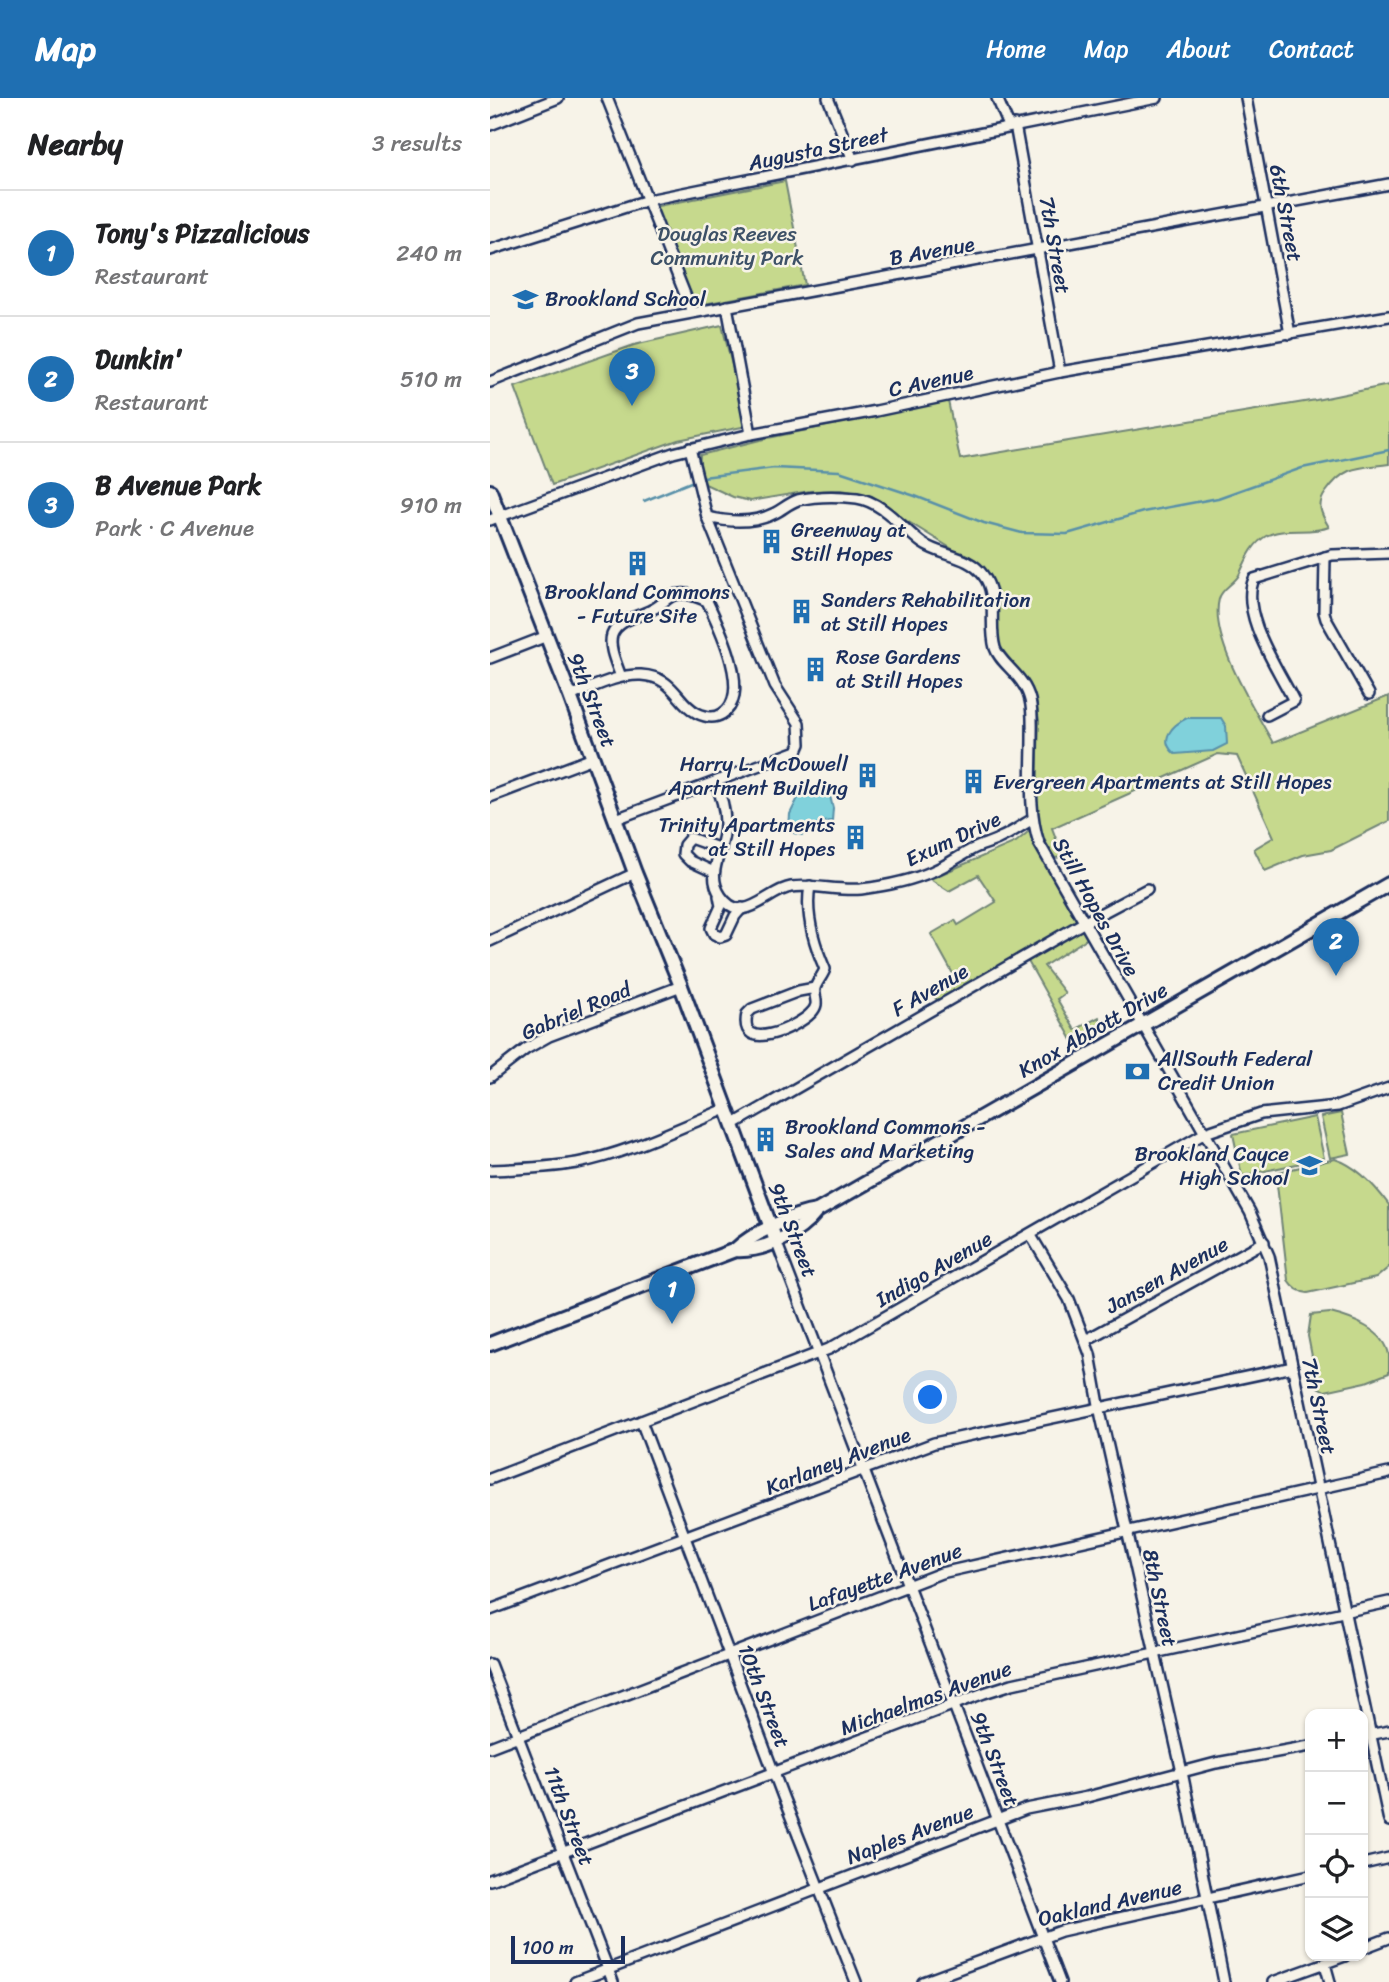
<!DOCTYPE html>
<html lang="en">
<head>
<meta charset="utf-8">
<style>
	body { margin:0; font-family:Sriracha,sans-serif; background:#f2f2f2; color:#202124 }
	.controls { position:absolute; right:21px; bottom:21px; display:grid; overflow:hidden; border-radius:14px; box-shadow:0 2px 5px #0004 }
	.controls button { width:63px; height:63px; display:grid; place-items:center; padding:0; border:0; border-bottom:2px solid #e0e0e0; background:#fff; color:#202124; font:35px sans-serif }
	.scale { position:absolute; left:21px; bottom:18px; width:114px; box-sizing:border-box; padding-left:7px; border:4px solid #1b2f5e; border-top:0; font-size:19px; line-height:24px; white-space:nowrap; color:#1b2f5e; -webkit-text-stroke:5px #f7f3e8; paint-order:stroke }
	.you { position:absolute; left:441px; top:1300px; width:24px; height:24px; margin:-18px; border:5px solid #fff; border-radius:50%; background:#1a73e8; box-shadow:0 0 0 10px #1a73e833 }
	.badge { display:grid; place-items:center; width:46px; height:46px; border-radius:50%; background:#1f6fb2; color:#fff; font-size:23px; font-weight:700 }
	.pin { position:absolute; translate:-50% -58px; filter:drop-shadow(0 2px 4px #0008) }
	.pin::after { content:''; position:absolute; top:37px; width:24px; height:21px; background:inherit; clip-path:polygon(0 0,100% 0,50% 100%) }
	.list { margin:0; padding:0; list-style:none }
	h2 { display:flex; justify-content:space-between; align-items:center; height:91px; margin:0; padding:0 28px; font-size:30px }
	h2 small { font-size:23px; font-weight:400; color:#757577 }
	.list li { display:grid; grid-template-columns:46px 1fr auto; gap:21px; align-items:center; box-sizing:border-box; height:126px; padding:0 28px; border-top:2px solid #e0e0e0 }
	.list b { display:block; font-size:26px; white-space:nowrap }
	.list p { margin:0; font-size:23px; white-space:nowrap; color:#757577 }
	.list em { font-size:23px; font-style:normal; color:#757577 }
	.icon { flex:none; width:38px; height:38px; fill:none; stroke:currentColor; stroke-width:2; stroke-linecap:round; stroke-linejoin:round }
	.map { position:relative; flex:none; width:899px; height:1884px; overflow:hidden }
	header { display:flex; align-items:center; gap:42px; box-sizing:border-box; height:98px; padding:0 35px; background:#1f6fb2; color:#fff }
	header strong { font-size:33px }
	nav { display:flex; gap:38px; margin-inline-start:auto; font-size:24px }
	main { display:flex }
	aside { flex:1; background:#fff }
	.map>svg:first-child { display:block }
	.green { fill:#c6d98d; stroke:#708476; stroke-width:2 }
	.water { fill:#80d1db; stroke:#5890a9; stroke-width:2 }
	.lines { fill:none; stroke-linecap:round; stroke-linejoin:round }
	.stream { stroke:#5890a9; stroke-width:2.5 }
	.minor-casing { stroke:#1b2f5e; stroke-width:14 }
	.major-casing { stroke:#1b2f5e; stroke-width:18 }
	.minor { stroke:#f7f3e8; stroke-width:9 }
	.major { stroke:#f7f3e8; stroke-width:12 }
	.labels { text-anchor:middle; stroke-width:5; stroke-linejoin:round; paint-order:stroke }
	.street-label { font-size:21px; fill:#1b2f5e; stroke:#f7f3e8 }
	.park-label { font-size:21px; fill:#3d5167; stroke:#f7f3e8 }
	.poi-label { font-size:21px; fill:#1b2f5e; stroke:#f7f3e8; text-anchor:start }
</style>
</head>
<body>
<header>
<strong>Map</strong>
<nav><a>Home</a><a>Map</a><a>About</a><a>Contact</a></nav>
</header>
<main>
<aside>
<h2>Nearby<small>3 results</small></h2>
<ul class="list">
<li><span class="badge">1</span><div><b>Tony's Pizzalicious</b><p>Restaurant</p></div><em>240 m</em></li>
<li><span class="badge">2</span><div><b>Dunkin'</b><p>Restaurant</p></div><em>510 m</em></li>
<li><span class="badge">3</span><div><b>B Avenue Park</b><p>Park · C Avenue</p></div><em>910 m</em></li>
</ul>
</aside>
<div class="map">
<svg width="899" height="1884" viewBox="0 0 899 1884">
	<rect width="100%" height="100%" fill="#f7f3e8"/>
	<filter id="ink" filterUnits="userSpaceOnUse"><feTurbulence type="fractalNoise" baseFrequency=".0143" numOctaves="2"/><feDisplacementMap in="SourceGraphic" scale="14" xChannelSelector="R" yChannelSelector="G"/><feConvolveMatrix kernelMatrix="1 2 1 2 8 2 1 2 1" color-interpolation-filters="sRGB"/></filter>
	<g filter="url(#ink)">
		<g class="green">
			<polygon points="295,83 315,187 203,208 163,109"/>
			<polygon points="232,227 257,328 188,342 62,387 25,289 144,247"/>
			<path d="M899,287v79c-31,4 -44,1 -63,28 -10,13 -5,22 3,35 -19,8 -45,-1 -63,9 -15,9 -20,25 -27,39 -5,9 -18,14 -20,24 -10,40 35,109 54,144l116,-47v125l-58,29 -28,5 -38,16 -11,-22 20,-12 -37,-81 -19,-2 -166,74 11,29 -8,1 -17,-28 -2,-13 3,-97 -4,-22 -10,-20 -27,-34 -3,-56 -14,-21 -74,-46 -35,-25 -30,-6 -32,1 -60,10 -17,-4 -28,-13 -6,-16 1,-13 68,-17 180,-37 12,58 356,-59z"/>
			<polygon points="544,729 601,838 554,868 575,895 567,901 585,932 609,919 614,929 585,947 535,858 450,907 443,896 467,883 441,836 465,822 468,827 506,804 488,777 459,793 440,781 526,744"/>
			<polygon points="851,1015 860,1056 840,1060 831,1019"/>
			<polygon points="825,1019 834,1060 752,1078 743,1036"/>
			<path d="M845,1061c22,7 41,28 54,46v62l-13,11 -68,15c-9,-1 -15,-5 -20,-13l-12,-104 3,-4z"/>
			<path d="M840,1215c21,5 55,17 59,42 0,6 0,12 0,18l-23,9 -41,9 -7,-4 -10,-51 3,-21z"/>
		</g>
		<g class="water">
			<path d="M697,620h34l5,8 1,18 -14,7 -38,3c-17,-14 -3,-29 12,-36z"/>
			<path d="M327,694l13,4 3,12 -1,13c-18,1 -16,6 -30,14l-8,-2 -5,-5 1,-14 9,-18z"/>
		</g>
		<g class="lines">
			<g class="stream">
				<polyline points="213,379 284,370 349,373 425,398 494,425 532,435 577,436 653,414 728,400 812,370 899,352"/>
				<polyline points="154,403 201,384"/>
			</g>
			<defs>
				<g id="minor">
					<polyline points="117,0 202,214"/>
					<polyline points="338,0 363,62"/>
					<polyline points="507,0 519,28"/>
					<polyline points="756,0 800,236"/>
					<polyline points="0,27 68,0"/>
					<polyline points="525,27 570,274"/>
					<polyline points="0,152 158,102 667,0"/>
					<polyline points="237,208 261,336"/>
					<polyline points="0,284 148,225 899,86"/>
					<path d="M200,350l17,69c21,5 47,7 68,-4 8,-4 14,-10 23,-13 17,-4 41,-4 59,-2 26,4 45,30 65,45 18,13 47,12 61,32 16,20 5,49 12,73 5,16 29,27 35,52 3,12 2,25 2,37 0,35 -4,73 7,106l211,369 19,44 120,565"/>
					<polyline points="0,422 183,355 261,336 386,313 570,274 899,218"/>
					<polyline points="835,459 834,514 836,521 879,596"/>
					<polyline points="0,560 57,538"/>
					<path d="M80,598c22,-8 47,-22 71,-21 34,2 35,27 56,38 8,4 17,6 25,1 31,-19 -3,-88 -15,-113 -9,-4 -17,-8 -26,-7 -13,0 -17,10 -28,15 -13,8 -34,9 -41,26 -4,12 5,30 9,42"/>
					<path d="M777,617l27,-14c-16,-32 -55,-88 -40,-122l78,-24 57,-2"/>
					<path d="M225,684c8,17 12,34 9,52 -3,21 -18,41 -3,62 22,32 47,-6 70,-9 23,-3 46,4 70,2 24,-3 50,-8 72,-18 13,-5 25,-14 38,-21 9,-5 20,-7 29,-12 12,-5 22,-13 33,-19"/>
					<polyline points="0,699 103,660"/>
					<polyline points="126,721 307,653 310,646 309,625 285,588 217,419"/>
					<polyline points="224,774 200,763 193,756 194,747 200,740 231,751"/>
					<path d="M320,788c-5,27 4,58 15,83 -2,6 -8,13 -10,19 -2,10 6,15 -4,25 -13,14 -73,42 -64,1l5,-5 47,-18 16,-3"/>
					<polyline points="229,798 231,808 221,830 224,836 230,839 236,837 245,818 252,810"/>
					<polyline points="0,843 145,775"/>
					<polyline points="0,979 36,951 59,938 191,888"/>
					<polyline points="242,1027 593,825 657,791"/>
					<path d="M0,1072c29,-1 58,-2 87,-7 52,-10 101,-35 149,-54"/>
					<polyline points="540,1136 579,1201 600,1256 611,1318 692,1674 734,1884"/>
					<polyline points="286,1143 570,1884"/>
					<polyline points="596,1242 774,1144"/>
					<polyline points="151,1323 293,1699 366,1884"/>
					<polyline points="0,1381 339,1251 715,1035 771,1016 848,1008 899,990"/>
					<polyline points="0,1512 444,1345 803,1269"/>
					<polyline points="0,1566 123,1884"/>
					<polyline points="873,1638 899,1633"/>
					<polyline points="0,1649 451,1475 899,1375"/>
					<polyline points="873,1766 899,1760"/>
					<polyline points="0,1782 494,1595 522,1586 899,1504"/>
					<polyline points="873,1850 899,1840"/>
					<polyline points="835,1866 840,1884"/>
					<polyline points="85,1884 536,1711 597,1699 726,1665 820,1648"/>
					<polyline points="433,1884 571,1833 820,1777"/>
					<polyline points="783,1884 855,1858"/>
				</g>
				<g id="major">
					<polyline points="0,393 80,598 145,775 191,888 286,1143"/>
					<path d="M245,1152c29,2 64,-16 82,-39"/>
					<path d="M0,1246l245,-94c16,-16 59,-36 82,-39l572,-327"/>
				</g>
			</defs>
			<use href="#minor" class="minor-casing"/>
			<use href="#major" class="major-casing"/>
			<use href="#minor" class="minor"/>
			<use href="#major" class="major"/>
		</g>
	</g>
	<defs>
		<symbol id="school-bare" viewBox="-9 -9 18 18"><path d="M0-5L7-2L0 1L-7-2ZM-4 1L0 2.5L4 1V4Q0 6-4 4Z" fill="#1f6fb2" stroke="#f7f3e8" stroke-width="2.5" paint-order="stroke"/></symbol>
		<symbol id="building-bare" viewBox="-9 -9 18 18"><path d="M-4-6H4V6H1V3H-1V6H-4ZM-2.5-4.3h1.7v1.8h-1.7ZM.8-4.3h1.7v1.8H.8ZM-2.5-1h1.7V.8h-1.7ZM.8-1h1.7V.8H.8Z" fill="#1f6fb2" stroke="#f7f3e8" stroke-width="2.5" paint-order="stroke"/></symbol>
		<symbol id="bank-bare" viewBox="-9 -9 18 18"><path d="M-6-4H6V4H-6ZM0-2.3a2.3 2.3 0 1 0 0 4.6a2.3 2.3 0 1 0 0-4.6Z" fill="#1f6fb2" stroke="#f7f3e8" stroke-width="2.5" paint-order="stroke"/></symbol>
	</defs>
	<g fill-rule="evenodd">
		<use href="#school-bare" x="18" y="184" width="35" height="35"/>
		<use href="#building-bare" x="264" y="426" width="35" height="35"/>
		<use href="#building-bare" x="130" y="448" width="35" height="35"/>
		<use href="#building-bare" x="294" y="496" width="35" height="35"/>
		<use href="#building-bare" x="308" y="554" width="35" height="35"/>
		<use href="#building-bare" x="360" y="660" width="35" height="35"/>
		<use href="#building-bare" x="466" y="666" width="35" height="35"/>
		<use href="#building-bare" x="348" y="722" width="35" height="35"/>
		<use href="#bank-bare" x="630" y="956" width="35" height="35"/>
		<use href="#building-bare" x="258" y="1024" width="35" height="35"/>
		<use href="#school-bare" x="802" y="1050" width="35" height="35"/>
	</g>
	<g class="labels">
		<g class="street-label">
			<text transform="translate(328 51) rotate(-12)" y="7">Augusta Street</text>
			<text transform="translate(796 115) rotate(79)" y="7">6th Street</text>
			<text transform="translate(565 147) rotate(80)" y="7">7th Street</text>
			<text transform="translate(442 153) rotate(-10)" y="7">B Avenue</text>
			<text transform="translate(441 283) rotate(-12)" y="7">C Avenue</text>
			<text transform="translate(102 602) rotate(69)" y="7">9th Street</text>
			<text transform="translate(463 741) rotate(-25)" y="7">Exum Drive</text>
			<text transform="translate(606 809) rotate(61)" y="7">Still Hopes Drive</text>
			<text transform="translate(440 892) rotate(-30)" y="7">F Avenue</text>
			<text transform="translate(86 913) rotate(-23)" y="7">Gabriel Road</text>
			<text transform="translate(603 932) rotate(-30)" y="7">Knox Abbott Drive</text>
			<text transform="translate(303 1132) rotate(69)" y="7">9th Street</text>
			<text transform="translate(444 1171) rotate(-30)" y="7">Indigo Avenue</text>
			<text transform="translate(677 1177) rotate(-29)" y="7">Jansen Avenue</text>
			<text transform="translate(829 1308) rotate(78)" y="7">7th Street</text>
			<text transform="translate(348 1363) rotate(-21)" y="7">Karlaney Avenue</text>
			<text transform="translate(395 1479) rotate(-20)" y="7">Lafayette Avenue</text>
			<text transform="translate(670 1500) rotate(78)" y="7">8th Street</text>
			<text transform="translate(274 1598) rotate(69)" y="7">10th Street</text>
			<text transform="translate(436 1600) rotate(-20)" y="7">Michaelmas Avenue</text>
			<text transform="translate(505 1661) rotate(69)" y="7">9th Street</text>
			<text transform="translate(79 1718) rotate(69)" y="7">11th Street</text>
			<text transform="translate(420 1736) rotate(-21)" y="7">Naples Avenue</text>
			<text transform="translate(620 1805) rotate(-13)" y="7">Oakland Avenue</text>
		</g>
		<g class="park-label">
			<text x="237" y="143">Douglas Reeves<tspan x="237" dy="24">Community Park</tspan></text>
		</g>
		<g class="poi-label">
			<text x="55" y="208">Brookland School</text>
			<text x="301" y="439">Greenway at<tspan x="301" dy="24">Still Hopes</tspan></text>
			<text x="147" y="501" text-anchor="middle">Brookland Commons<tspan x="147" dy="24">- Future Site</tspan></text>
			<text x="331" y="509">Sanders Rehabilitation<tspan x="331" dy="24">at Still Hopes</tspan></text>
			<text x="346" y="566">Rose Gardens<tspan x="346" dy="24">at Still Hopes</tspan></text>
			<text x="358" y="673" text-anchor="end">Harry L. McDowell<tspan x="358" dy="24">Apartment Building</tspan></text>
			<text x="503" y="691">Evergreen Apartments at Still Hopes</text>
			<text x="345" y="734" text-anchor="end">Trinity Apartments<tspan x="345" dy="24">at Still Hopes</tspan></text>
			<text x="668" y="968">AllSouth Federal<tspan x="668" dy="24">Credit Union</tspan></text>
			<text x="295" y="1036">Brookland Commons -<tspan x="295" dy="24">Sales and Marketing</tspan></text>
			<text x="799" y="1063" text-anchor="end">Brookland Cayce<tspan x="799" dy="24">High School</tspan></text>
		</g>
	</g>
</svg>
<div class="controls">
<button>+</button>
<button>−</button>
<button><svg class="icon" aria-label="locate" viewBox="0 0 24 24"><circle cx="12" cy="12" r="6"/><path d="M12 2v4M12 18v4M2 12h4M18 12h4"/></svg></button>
<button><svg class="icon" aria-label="layers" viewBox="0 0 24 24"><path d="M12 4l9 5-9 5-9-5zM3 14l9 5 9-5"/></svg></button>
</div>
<div class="scale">100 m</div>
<div class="you"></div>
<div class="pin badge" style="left:182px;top:1226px">1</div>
<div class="pin badge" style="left:846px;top:878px">2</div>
<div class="pin badge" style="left:142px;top:308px">3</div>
</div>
</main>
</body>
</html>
